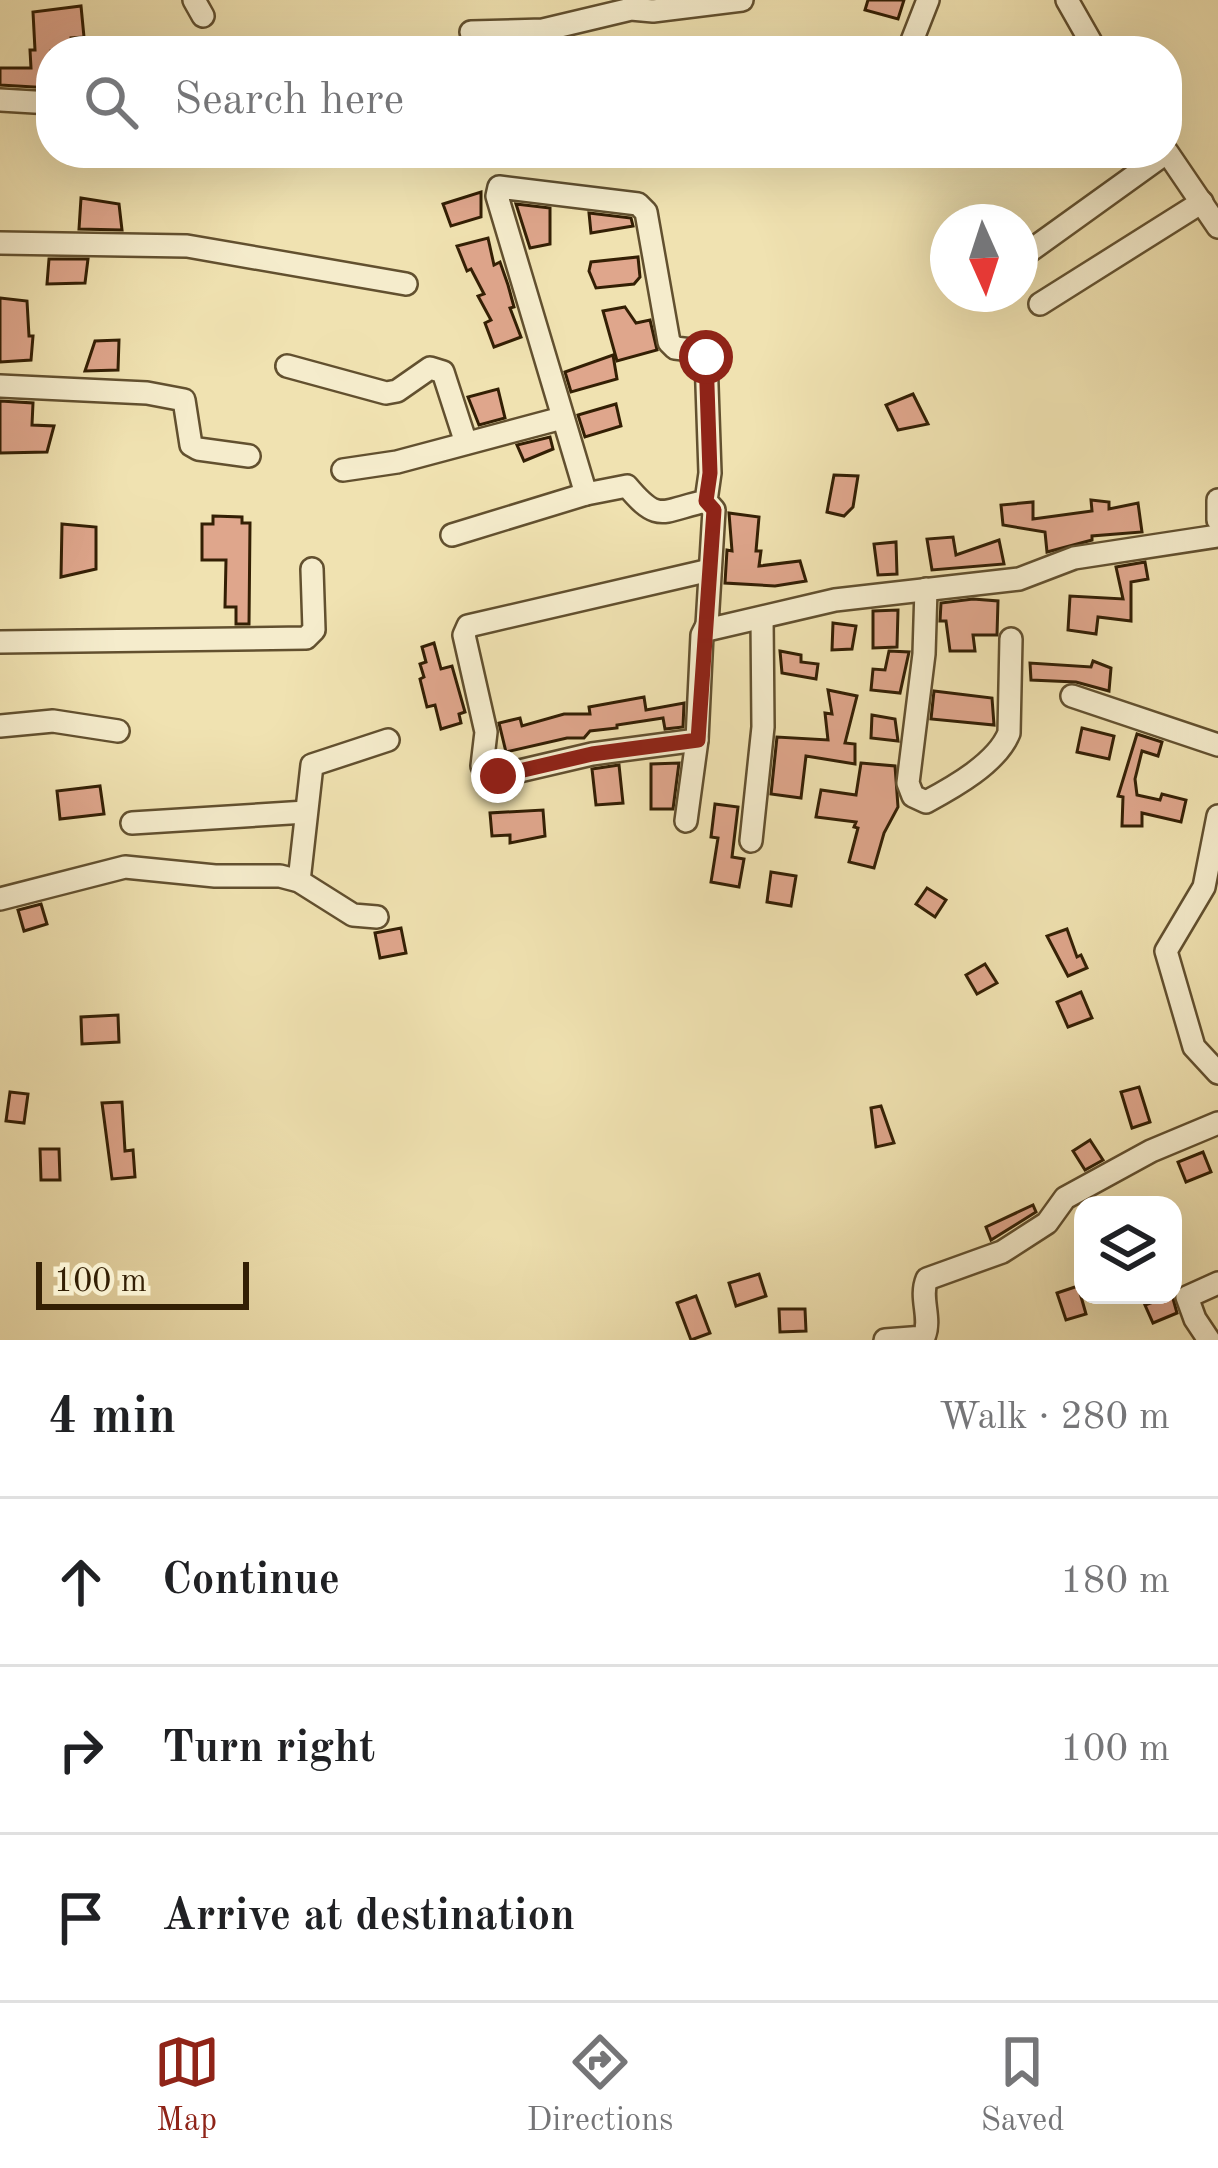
<!DOCTYPE html>
<html lang="en">
<head>
<meta charset="utf-8">
<style>
	body { margin:0; font-family:"Old Standard TT",serif; background:#f6f6f6; color:#202124 }
	.controls { position:absolute; right:36px; bottom:36px; display:grid; overflow:hidden; border-radius:24px; box-shadow:0 12px 48px #0002 }
	.controls button { width:108px; height:108px; display:grid; place-items:center; padding:0; border:0; border-bottom:3px solid #e0e0e0; background:#fff; color:#202124; font:60px sans-serif }
	.compass { position:absolute; left:930px; top:204px; width:108px; height:108px; border-radius:50%; background:#fff; box-shadow:0 12px 48px #0002; rotate:177deg }
	.scale { position:absolute; left:36px; bottom:30px; width:213px; box-sizing:border-box; padding-left:12px; border:6px solid #331f04; border-top:0; font-size:33px; line-height:42px; white-space:nowrap; color:#331f04; -webkit-text-stroke:9px #f5eccc; paint-order:stroke }
	.stop { position:absolute; width:36px; height:36px; margin:-27px; border:9px solid #8f2418; border-radius:50%; background:#fff }
	.stop.end { background:#8f2418; border-color:#fff; box-shadow:0 3px 12px #0008 }
	.list { margin:0; padding:0; list-style:none }
	h2 { display:flex; justify-content:space-between; align-items:center; height:156px; margin:0; padding:0 48px; font-size:51px }
	h2 small { font-size:39px; font-weight:400; color:#757577 }
	.list li { display:grid; grid-template-columns:78px 1fr auto; gap:36px; align-items:center; box-sizing:border-box; height:168px; padding:0 48px; border-top:3px solid #e0e0e0 }
	.list b { display:block; font-size:45px; white-space:nowrap }
	.list em { font-size:39px; font-style:normal; color:#757577 }
	.icon { flex:none; width:66px; height:66px; fill:none; stroke:currentColor; stroke-width:2; stroke-linecap:round; stroke-linejoin:round }
	.map { position:relative; flex:none; width:1218px; height:1340px; overflow:hidden }
	.search { position:absolute; background:#fff; box-shadow:0 12px 48px #0002; left:36px; right:36px; top:36px; height:132px; display:flex; align-items:center; gap:30px; box-sizing:border-box; padding:0 42px; border-radius:48px; color:#757577; font-size:45px }
	.sheet { height:660px; background:#fff }
	nav { display:flex; justify-content:space-around; align-items:center; box-sizing:border-box; height:168px; border-top:3px solid #e0e0e0; background:#fff; font-size:33px; color:#757577 }
	nav a { display:grid; justify-items:center; gap:6px }
	nav .on { color:#8f2418 }
	.map>svg:first-child { display:block }
	.building { fill:#dfa68c; stroke:#331f04; stroke-width:3 }
	.lines { fill:none; stroke-linecap:round; stroke-linejoin:round }
	.minor-casing { stroke:#62502f; stroke-width:26 }
	.minor { stroke:#f5eccc; stroke-width:21 }
	.route { stroke:#8f2418; stroke-width:15 }
</style>
</head>
<body>
<div class="map">
<svg width="1218" height="1340" viewBox="0 0 1218 1340">
	<rect width="100%" height="100%" fill="#f0e2b1"/>
	<filter id="stains"><feTurbulence type="fractalNoise" baseFrequency=".00167" numOctaves="4"/><feColorMatrix values="0 0 0 0 .2 0 0 0 0 .09 0 0 0 0 .02 0 0 0 .5 -.17"/></filter>
	<radialGradient id="worn" r=".72"><stop offset=".6" stop-color="#630" stop-opacity="0"/><stop offset="1" stop-color="#630" stop-opacity=".3"/></radialGradient>
	<g class="building">
		<polygon points="868,0 904,0 898,19 865,10"/>
		<polygon points="81,6 84,37 71,38 71,51 51,51 51,88 0,85 0,68 31,68 30,50 35,50 33,12"/>
		<polygon points="481,192 481,217 451,226 443,204"/>
		<polygon points="81,198 119,204 122,230 79,229"/>
		<polygon points="516,204 550,208 550,244 530,248"/>
		<polygon points="589,213 631,218 633,226 591,233"/>
		<polygon points="488,238 494,265 500,262 508,285 514,307 510,308 521,337 494,347 485,323 491,320 478,296 484,294 471,269 467,271 457,246"/>
		<polygon points="638,257 640,277 634,284 596,288 589,271 591,262"/>
		<polygon points="49,259 88,259 85,283 47,284"/>
		<polygon points="0,298 27,301 29,336 33,336 31,360 0,362"/>
		<polygon points="625,307 636,323 650,320 657,350 617,361 603,311"/>
		<polygon points="119,340 118,370 85,371 95,341"/>
		<polygon points="613,355 617,379 571,392 565,372"/>
		<polygon points="498,389 505,418 479,425 468,397"/>
		<polygon points="913,394 928,424 898,430 886,405"/>
		<polygon points="0,401 33,403 32,425 54,426 47,452 0,453"/>
		<polygon points="616,404 621,426 585,437 578,415"/>
		<polygon points="550,437 553,449 524,461 517,445"/>
		<polygon points="834,475 858,476 853,507 844,516 827,512"/>
		<polygon points="1091,500 1109,502 1109,509 1138,503 1142,532 1092,536 1092,540 1047,552 1045,532 1003,525 1001,505 1033,502 1033,519 1092,511"/>
		<polygon points="729,513 759,517 756,551 761,551 759,566 800,561 806,581 775,586 725,583 727,550 732,551"/>
		<polygon points="213,516 242,517 242,523 250,523 249,624 236,624 236,607 225,607 226,560 202,560 202,524 213,524"/>
		<polygon points="62,524 96,527 96,569 61,577"/>
		<polygon points="953,537 956,555 999,540 1004,564 932,570 927,539"/>
		<polygon points="896,542 897,574 878,575 874,544"/>
		<polygon points="1145,562 1148,579 1131,582 1131,621 1098,617 1096,634 1068,630 1070,596 1123,599 1116,567"/>
		<polygon points="973,599 998,601 997,635 973,635 975,651 950,651 946,621 940,621 941,603"/>
		<polygon points="898,610 897,647 873,648 873,611"/>
		<polygon points="833,623 856,626 852,649 832,650"/>
		<polygon points="434,643 441,669 452,666 465,712 459,714 461,723 441,729 435,705 427,707 420,679 424,677 420,664 426,662 422,647"/>
		<polygon points="780,651 801,655 801,662 818,664 816,679 782,673"/>
		<polygon points="889,651 909,652 900,693 871,690 873,669 885,670"/>
		<polygon points="1093,661 1111,668 1109,691 1076,682 1031,680 1030,663 1091,667"/>
		<polygon points="828,690 857,696 845,743 855,744 855,764 806,756 801,798 771,794 777,737 828,740 825,713 832,714"/>
		<polygon points="934,691 992,698 994,725 931,719"/>
		<polygon points="644,697 646,710 684,703 683,727 665,729 663,718 617,725 617,728 590,731 584,738 567,738 506,752 499,723 520,718 522,726 564,714 590,714 589,707"/>
		<polygon points="872,715 895,719 898,741 871,738"/>
		<polygon points="1082,728 1114,736 1109,759 1077,752"/>
		<polygon points="1137,734 1162,742 1158,756 1142,751 1135,779 1137,795 1160,800 1162,794 1186,800 1181,822 1142,813 1142,826 1122,826 1123,797 1118,796"/>
		<polygon points="679,763 673,809 651,809 651,764"/>
		<polygon points="861,763 895,766 898,807 884,833 874,868 849,862 858,828 854,827 856,822 816,817 821,790 856,795"/>
		<polygon points="619,765 623,803 596,805 592,769"/>
		<polygon points="100,786 104,814 60,819 57,791"/>
		<polygon points="715,804 738,807 732,857 744,859 739,887 711,882 718,838 711,837"/>
		<polygon points="543,810 545,836 510,843 510,835 492,836 490,813"/>
		<polygon points="771,872 796,876 791,906 767,902"/>
		<polygon points="927,888 946,900 935,917 916,904"/>
		<polygon points="41,904 47,924 24,931 18,910"/>
		<polygon points="401,928 406,953 380,958 375,933"/>
		<polygon points="1067,929 1077,957 1081,955 1087,968 1068,976 1047,936"/>
		<polygon points="985,964 997,983 977,994 966,975"/>
		<polygon points="1081,992 1092,1018 1068,1027 1057,1002"/>
		<polygon points="118,1015 119,1042 82,1044 81,1017"/>
		<polygon points="1139,1087 1150,1122 1132,1128 1121,1092"/>
		<polygon points="10,1092 28,1094 24,1123 6,1121"/>
		<polygon points="122,1102 125,1151 133,1150 135,1177 112,1179 102,1103"/>
		<polygon points="881,1106 894,1143 876,1147 871,1108"/>
		<polygon points="1090,1140 1103,1160 1085,1170 1073,1151"/>
		<polygon points="40,1149 59,1149 60,1180 41,1180"/>
		<polygon points="1203,1152 1211,1172 1186,1182 1178,1162"/>
		<polygon points="1033,1205 1036,1212 991,1240 986,1227"/>
		<polygon points="759,1274 766,1296 736,1306 729,1283"/>
		<polygon points="1078,1286 1086,1314 1066,1320 1057,1293"/>
		<polygon points="1172,1295 1177,1313 1153,1323 1145,1305"/>
		<polygon points="696,1296 710,1333 691,1340 677,1303"/>
		<polygon points="779,1309 805,1309 806,1331 780,1332"/>
	</g>
	<g class="lines">
		<defs>
			<g id="minor">
				<polyline points="194,0 203,16"/>
				<polyline points="1067,0 1096,51"/>
				<polyline points="471,32 543,30 631,9 653,11 742,0"/>
				<polyline points="908,51 928,0"/>
				<polyline points="0,100 51,103"/>
				<polyline points="1167,152 1218,227"/>
				<polyline points="0,243 187,246 406,284"/>
				<polyline points="1020,258 1166,153"/>
				<polyline points="1040,304 1202,202"/>
				<polyline points="287,366 386,393 397,391 430,368 443,372 466,443"/>
				<polyline points="0,386 147,393 184,400 191,445 198,449 249,456"/>
				<polyline points="343,470 397,462 562,418"/>
				<polyline points="1218,500 1218,520"/>
				<path d="M706,501l4,-28 -4,-116 -6,-6 -25,-3 -6,-6 -23,-130 -8,-8 -139,-17 -2,9 89,298 41,-8c32,38 34,25 79,15l8,9 -7,115 4,4 124,-29 184,-21 55,-21 144,-22"/>
				<polyline points="452,535 586,494"/>
				<path d="M926,589l-2,65 -16,129 5,13 13,6c28,-15 71,-39 83,-69l2,-94"/>
				<polyline points="707,625 702,635 697,740 592,754 498,776 486,774 482,766 486,732 464,635 468,626 710,570"/>
				<polyline points="0,642 306,638 314,630 312,569"/>
				<polyline points="1072,696 1218,745"/>
				<polyline points="0,726 53,721 118,731"/>
				<polyline points="1218,816 1204,887 1166,951 1194,1047 1218,1073"/>
				<polyline points="686,821 697,740"/>
				<polyline points="132,823 306,812"/>
				<polyline points="751,841 763,727 762,618"/>
				<polyline points="299,881 312,765 388,740"/>
				<polyline points="0,899 125,867 215,876 280,876 299,881 353,915 377,917"/>
				<path d="M885,1340l39,-3c8,-19 -5,-39 3,-58l75,-27 45,-29 18,-25 86,-47 67,-28"/>
				<polyline points="1209,1340 1195,1319 1187,1297 1218,1283"/>
			</g>
		</defs>
		<use href="#minor" class="minor-casing"/>
		<use href="#minor" class="minor"/>
	</g>
	<g class="lines">
		<polyline class="route" points="498,776 592,754 698,740 714,510 706,501 710,473 706,357"/>
	</g>
	<rect width="100%" height="100%" filter="url(#stains)"/>
	<rect width="100%" height="100%" fill="url(#worn)"/>
</svg>
<div class="controls">
<button><svg class="icon" aria-label="layers" viewBox="0 0 24 24"><path d="M12 4l9 5-9 5-9-5zM3 14l9 5 9-5"/></svg></button>
</div>
<svg class="compass" viewBox="-18 -18 36 36"><path d="M0-13l5 13h-10z" fill="#e53935"/><path d="M0 13l5-13h-10z" fill="#757577"/></svg>
<div class="scale">100 m</div>
<div class="stop" style="left:706px;top:357px"></div>
<div class="stop end" style="left:498px;top:776px"></div>
<div class="search"><svg class="icon" aria-label="search" viewBox="0 0 24 24"><circle cx="10" cy="10" r="6"/><path d="M15 15l6 6"/></svg>Search here</div>
</div>
<section class="sheet">
<h2>4 min<small>Walk · 280 m</small></h2>
<ul class="list">
<li><svg class="icon" aria-label="ahead" viewBox="0 0 24 24"><path d="M12 20V5M6 11l6-6 6 6"/></svg><div><b>Continue</b></div><em>180 m</em></li>
<li><svg class="icon" aria-label="right" viewBox="0 0 24 24"><path d="M7 20v-9h11M14 6l5 5-5 5"/></svg><div><b>Turn right</b></div><em>100 m</em></li>
<li><svg class="icon" aria-label="arrive" viewBox="0 0 24 24"><path d="M6 21V4h12l-3 4 3 4H6"/></svg><div><b>Arrive at destination</b></div></li>
</ul>
</section>
<nav>
<a class="on"><svg class="icon" aria-label="map" viewBox="0 0 24 24"><path d="M3 6l6-2 6 2 6-2v14l-6 2-6-2-6 2zM9 4v14M15 6v14"/></svg>Map</a>
<a><svg class="icon" aria-label="directions" viewBox="0 0 24 24"><path d="M12 3l9 9-9 9-9-9zM9 14v-3h6M13 9l2 2-2 2"/></svg>Directions</a>
<a><svg class="icon" aria-label="saved" viewBox="0 0 24 24"><path d="M7 4h10v16l-5-4-5 4z"/></svg>Saved</a>
</nav>
</body>
</html>
